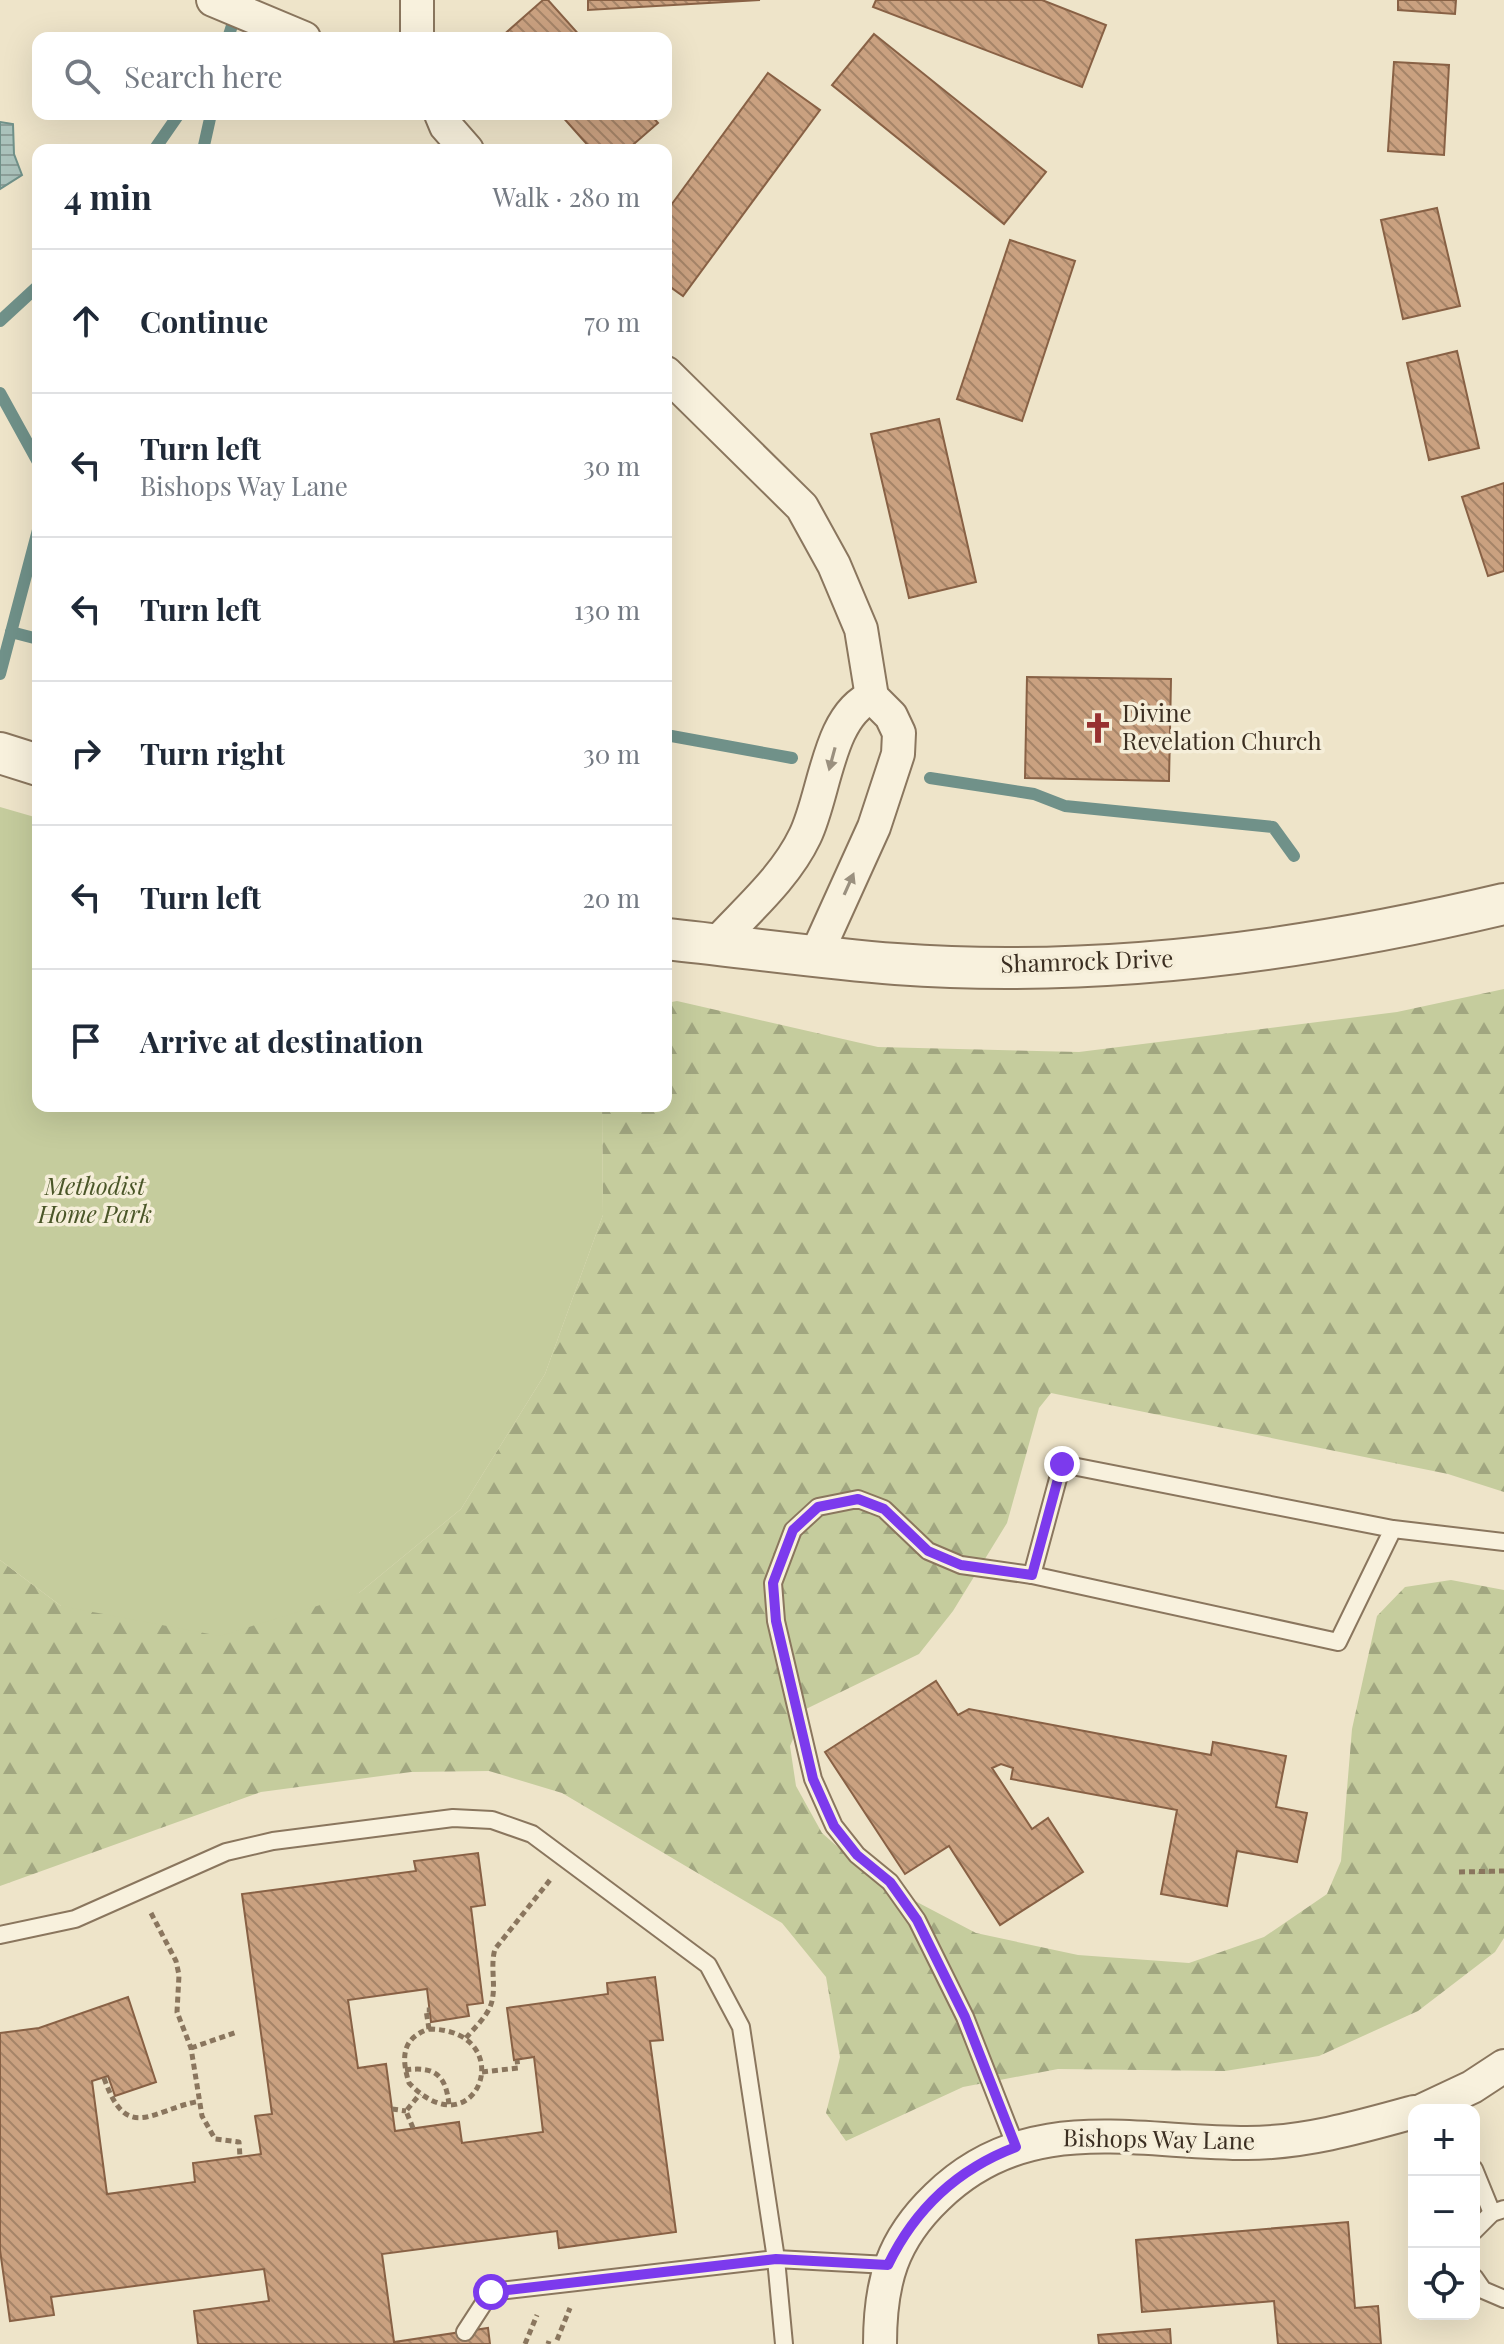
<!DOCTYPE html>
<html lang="en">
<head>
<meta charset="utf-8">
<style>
	body { margin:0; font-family:"Playfair Display",serif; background:#f2f2f3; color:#1f2937 }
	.controls { position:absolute; right:24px; bottom:24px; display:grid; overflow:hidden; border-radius:16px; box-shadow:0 8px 32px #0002 }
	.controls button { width:72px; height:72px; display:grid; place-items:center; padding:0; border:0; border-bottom:2px solid #e0e1e3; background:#fff; color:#1f2937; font:40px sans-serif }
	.stop { position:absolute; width:24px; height:24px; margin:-18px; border:6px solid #7c3aed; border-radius:50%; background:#fff }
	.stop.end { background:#7c3aed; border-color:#fff; box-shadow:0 2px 8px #0008 }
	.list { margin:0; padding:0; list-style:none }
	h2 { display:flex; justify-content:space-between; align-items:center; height:104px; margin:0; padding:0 32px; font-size:34px }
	h2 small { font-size:26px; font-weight:400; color:#747a83 }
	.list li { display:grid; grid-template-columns:52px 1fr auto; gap:24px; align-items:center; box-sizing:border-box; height:144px; padding:0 32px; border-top:2px solid #e0e1e3 }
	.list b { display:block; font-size:30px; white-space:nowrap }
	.list p { margin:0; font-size:26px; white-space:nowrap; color:#747a83 }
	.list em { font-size:26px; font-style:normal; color:#747a83 }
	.icon { flex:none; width:44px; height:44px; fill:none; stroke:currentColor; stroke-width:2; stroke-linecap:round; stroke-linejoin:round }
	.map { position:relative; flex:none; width:1504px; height:2344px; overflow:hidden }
	.search { position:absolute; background:#fff; box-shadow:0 8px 32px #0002; left:32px; top:32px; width:640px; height:88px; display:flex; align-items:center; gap:20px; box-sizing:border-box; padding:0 28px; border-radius:16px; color:#747a83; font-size:30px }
	.panel { position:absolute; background:#fff; box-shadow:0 8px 32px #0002; left:32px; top:144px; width:640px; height:968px; border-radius:16px }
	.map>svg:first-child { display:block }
	.forest { fill:url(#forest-firs) }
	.park { fill:#c5cc9d }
	.water { fill:url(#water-rules); stroke:#709189; stroke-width:2 }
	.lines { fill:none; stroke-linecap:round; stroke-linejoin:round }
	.stream { stroke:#709189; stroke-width:12 }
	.building { fill:url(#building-back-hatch); stroke:#886145; stroke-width:2 }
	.service-casing { stroke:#8a765e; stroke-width:20 }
	.minor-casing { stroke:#8a765e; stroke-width:36 }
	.tertiary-casing { stroke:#8a765e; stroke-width:44 }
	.path { stroke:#8a765e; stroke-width:5; stroke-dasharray:6 4; stroke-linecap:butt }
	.service { stroke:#f8f1dd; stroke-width:16 }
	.minor { stroke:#f8f1dd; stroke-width:32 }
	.tertiary { stroke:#f8f1dd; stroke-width:40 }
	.oneway { fill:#9a907f }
	.route { stroke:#7c3aed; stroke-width:10 }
	.labels { text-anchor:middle; stroke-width:7; stroke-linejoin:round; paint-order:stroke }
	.poi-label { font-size:24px; fill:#3b2e21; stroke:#f5eed9; text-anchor:start }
	.street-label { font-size:24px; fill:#3b2e21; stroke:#f5eed9 }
	.park-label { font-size:24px; font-style:italic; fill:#4a5628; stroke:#f5eed9 }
</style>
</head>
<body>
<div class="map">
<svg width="1504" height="2344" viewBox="0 0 1504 2344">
	<defs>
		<pattern id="forest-firs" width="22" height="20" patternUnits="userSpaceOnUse" patternTransform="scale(2)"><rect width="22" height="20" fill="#c5cc9d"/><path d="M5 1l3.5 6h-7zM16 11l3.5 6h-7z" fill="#a1a680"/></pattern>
		<pattern id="water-rules" width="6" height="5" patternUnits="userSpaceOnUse" patternTransform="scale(2)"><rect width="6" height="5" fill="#aac2bb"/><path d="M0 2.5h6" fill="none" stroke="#8c9e98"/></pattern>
		<pattern id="building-back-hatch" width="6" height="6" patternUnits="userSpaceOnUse" patternTransform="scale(2)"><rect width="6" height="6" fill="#caa180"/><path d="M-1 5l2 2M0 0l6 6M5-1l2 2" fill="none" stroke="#a58468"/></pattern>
	</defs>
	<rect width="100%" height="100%" fill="#eee4c9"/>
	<polygon class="forest" points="1504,989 1504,1492 1448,1474 1051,1393 1039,1408 1007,1523 953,1611 919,1654 806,1709 790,1746 796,1786 822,1833 875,1880 976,1933 1078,1955 1189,1963 1264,1937 1327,1894 1341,1861 1352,1729 1377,1616 1405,1587 1451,1580 1504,1590 1504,1938 1495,1952 1418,2011 1319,2056 1225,2071 1058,2069 963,2087 846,2141 826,2113 840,2057 826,1977 782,1923 562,1793 489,1771 411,1772 261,1792 0,1886 0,1560 61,1606 359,1593 461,1509 545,1374 603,1215 602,1106 666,1106 666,1003 677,1001 878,1047 1079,1052 1397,1012"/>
	<polygon class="park" points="0,807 38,818 38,1106 602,1106 603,1215 545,1374 461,1509 359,1593 220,1636 61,1606 0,1560"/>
	<polygon class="water" points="0,122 13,124 14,154 22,175 0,189"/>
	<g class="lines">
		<g class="stream">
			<polyline points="228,38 237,10"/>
			<polyline points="154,150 179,114"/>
			<polyline points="203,150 211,114"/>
			<polyline points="0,321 38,286"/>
			<polyline points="0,393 38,462"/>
			<polyline points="11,632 38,639"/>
			<polyline points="0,674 38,530"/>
			<polyline points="666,735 792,758"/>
			<polyline points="930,778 1034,794 1065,806 1273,827 1294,856"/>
		</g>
	</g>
	<g class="building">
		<polygon points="543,0 548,0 582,38 500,38"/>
		<polygon points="588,0 760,0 588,10"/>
		<polygon points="876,0 1042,0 1106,25 1082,87 873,7"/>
		<polygon points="1398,0 1456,0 1455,14 1398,10"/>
		<polygon points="874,34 1046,172 1004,224 832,85"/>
		<polygon points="1394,62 1449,65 1444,155 1388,151"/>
		<polygon points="768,73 820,110 683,296 666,284 666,212"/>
		<polygon points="560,114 650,114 658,123 627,150 592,150"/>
		<polygon points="1437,208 1460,306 1403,319 1381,220"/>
		<polygon points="1010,240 1075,261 1022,421 957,399"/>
		<polygon points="1457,351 1479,448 1429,460 1407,363"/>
		<polygon points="939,419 976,582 909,598 871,434"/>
		<polygon points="1504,483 1504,571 1488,576 1462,497"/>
		<polygon points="1027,677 1171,679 1169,781 1025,778"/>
		<polygon points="936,1681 958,1715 969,1709 1211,1755 1213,1742 1286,1756 1276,1807 1307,1813 1297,1862 1237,1851 1227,1906 1161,1894 1177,1810 1011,1779 1013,1768 1001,1764 992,1768 1032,1829 1048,1818 1083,1872 1000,1925 949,1846 905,1874 825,1752"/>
		<polygon points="478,1853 485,1905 471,1907 483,2003 467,2005 469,2016 431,2022 427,1989 348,2000 358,2068 386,2064 395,2131 459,2122 462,2143 543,2132 534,2057 514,2060 507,2008 608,1994 607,1983 655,1977 663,2040 650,2041 676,2232 559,2248 557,2231 382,2254 394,2342 488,2328 490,2344 198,2344 194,2311 269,2301 264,2269 51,2297 54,2315 10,2321 0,2250 0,2033 39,2028 128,1997 156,2082 115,2096 108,2076 92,2081 107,2194 195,2182 193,2163 261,2154 255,2116 272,2114 242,1894 416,1871 414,1861"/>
		<polygon points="1348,2222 1355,2308 1378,2306 1381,2344 1278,2344 1274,2301 1142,2312 1136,2240"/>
		<polygon points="1170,2329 1171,2344 1099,2344 1098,2335"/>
	</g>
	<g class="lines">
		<defs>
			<g id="service">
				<polyline points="1393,1529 1338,1642 1032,1575 1062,1464 1393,1529 1504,1542"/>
				<polyline points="0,1935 75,1919 226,1852 273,1841 453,1818 492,1820 532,1834 708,1965 741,2027 776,2259 491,2292 465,2332"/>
				<polyline points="1016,2147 965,2017 917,1920 890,1882 857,1855 834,1826 813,1779 776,1621 773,1583 793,1530 818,1507 858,1499 884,1509 928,1551 961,1565 1032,1575"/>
				<polyline points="1474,2169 1492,2213"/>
				<polyline points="1474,2231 1492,2213 1504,2209"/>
				<polyline points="1474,2277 1483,2290 1504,2299"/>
				<polyline points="784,2344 776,2259 888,2265"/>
			</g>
			<g id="minor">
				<polyline points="213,0 304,38"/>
				<polyline points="417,0 417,38"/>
				<polyline points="441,114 446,126 467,150"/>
				<polyline points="666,373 802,507 834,565 861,629 872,697 891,716 899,733 898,754 874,827 816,955"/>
				<path d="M716,944c31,-34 69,-66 89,-108 20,-41 23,-121 67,-139"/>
				<polyline points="1423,2110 1472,2087 1504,2066"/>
				<path d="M880,2344c0,-62 12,-104 57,-147 90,-88 198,-54 310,-54 57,0 113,-16 167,-31"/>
			</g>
			<g id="tertiary">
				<polyline points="0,753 38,765"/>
				<path d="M666,939c76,8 153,19 230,25 203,15 410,-13 608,-60"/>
			</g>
		</defs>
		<use href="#service" class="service-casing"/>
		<use href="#minor" class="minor-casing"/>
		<use href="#tertiary" class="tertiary-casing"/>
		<g class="path">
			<polyline points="1459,1872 1504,1871"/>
			<polyline points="151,1913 176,1961 179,1975 177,2012 191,2048 202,2116 215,2139 239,2142 240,2157"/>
			<path d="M429,2029c93,1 48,125 -20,54 -8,-26 -7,-45 20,-54z"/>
			<polyline points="429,2029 426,2010 430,2010"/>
			<path d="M466,2038c9,-11 23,-23 26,-37 4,-17 -2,-35 3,-52l55,-69"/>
			<polyline points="191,2048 237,2032"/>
			<path d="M405,2070c30,-4 41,5 44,35"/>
			<polyline points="482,2072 518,2068 517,2060"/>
			<path d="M104,2078c23,66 47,32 96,23"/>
			<polyline points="392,2109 406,2111"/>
			<polyline points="413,2128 406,2111 420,2094"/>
			<polyline points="557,2340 570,2308"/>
			<polyline points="525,2344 537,2315"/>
			<polyline points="548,2344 549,2341"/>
		</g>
		<use href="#service" class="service"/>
		<use href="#minor" class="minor"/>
		<use href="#tertiary" class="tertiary"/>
	</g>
	<defs><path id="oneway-solid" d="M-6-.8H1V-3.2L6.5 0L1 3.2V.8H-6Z" transform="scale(2)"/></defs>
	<g class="oneway">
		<use href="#oneway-solid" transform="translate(832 759) rotate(105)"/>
		<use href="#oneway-solid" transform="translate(849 884) rotate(-66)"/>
	</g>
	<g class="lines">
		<path class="route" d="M491,2292l285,-33 112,6c27,-56 70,-96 128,-118l-51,-130 -48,-97 -27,-38 -33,-27 -23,-29 -21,-47 -37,-158 -3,-38 20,-53 25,-23 40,-8 26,10 44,42 33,14 71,10 30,-111"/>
	</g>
	<defs>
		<symbol id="church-bare" viewBox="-9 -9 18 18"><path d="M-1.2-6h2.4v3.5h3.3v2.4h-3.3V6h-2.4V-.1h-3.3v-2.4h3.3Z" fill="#973130" stroke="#f5eed9" stroke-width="2.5" paint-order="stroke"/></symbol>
	</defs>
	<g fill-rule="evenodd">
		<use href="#church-bare" x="1076" y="706" width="44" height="44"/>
	</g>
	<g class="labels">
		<g class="poi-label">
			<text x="1122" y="722">Divine<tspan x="1122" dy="28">Revelation Church</tspan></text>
		</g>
		<g class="street-label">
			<text transform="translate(1087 962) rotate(-2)" y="8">Shamrock Drive</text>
			<text transform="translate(1159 2140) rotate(1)" y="8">Bishops Way Lane</text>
		</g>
		<g class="park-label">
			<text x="95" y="1195">Methodist<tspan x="95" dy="28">Home Park</tspan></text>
		</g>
	</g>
</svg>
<div class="controls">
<button>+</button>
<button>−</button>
<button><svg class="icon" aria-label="locate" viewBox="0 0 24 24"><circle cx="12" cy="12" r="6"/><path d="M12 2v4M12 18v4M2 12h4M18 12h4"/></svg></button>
</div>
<div class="stop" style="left:491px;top:2292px"></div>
<div class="stop end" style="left:1062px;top:1464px"></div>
<div class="search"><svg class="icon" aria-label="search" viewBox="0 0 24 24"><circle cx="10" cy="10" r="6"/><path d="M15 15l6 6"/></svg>Search here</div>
<section class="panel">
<h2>4 min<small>Walk · 280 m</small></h2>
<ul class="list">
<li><svg class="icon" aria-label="ahead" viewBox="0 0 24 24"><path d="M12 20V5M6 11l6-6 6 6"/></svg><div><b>Continue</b></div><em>70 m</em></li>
<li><svg class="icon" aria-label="left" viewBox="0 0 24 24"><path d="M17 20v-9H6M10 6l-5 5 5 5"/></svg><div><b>Turn left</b><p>Bishops Way Lane</p></div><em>30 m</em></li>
<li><svg class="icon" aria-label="left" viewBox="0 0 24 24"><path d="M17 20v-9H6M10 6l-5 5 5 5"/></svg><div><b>Turn left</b></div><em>130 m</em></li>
<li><svg class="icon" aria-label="right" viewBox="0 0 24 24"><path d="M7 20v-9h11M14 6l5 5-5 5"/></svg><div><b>Turn right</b></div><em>30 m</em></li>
<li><svg class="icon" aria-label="left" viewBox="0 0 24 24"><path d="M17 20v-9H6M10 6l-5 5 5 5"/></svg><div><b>Turn left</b></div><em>20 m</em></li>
<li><svg class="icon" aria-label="arrive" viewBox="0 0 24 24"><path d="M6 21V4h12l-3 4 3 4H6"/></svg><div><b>Arrive at destination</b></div></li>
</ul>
</section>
</div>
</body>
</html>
